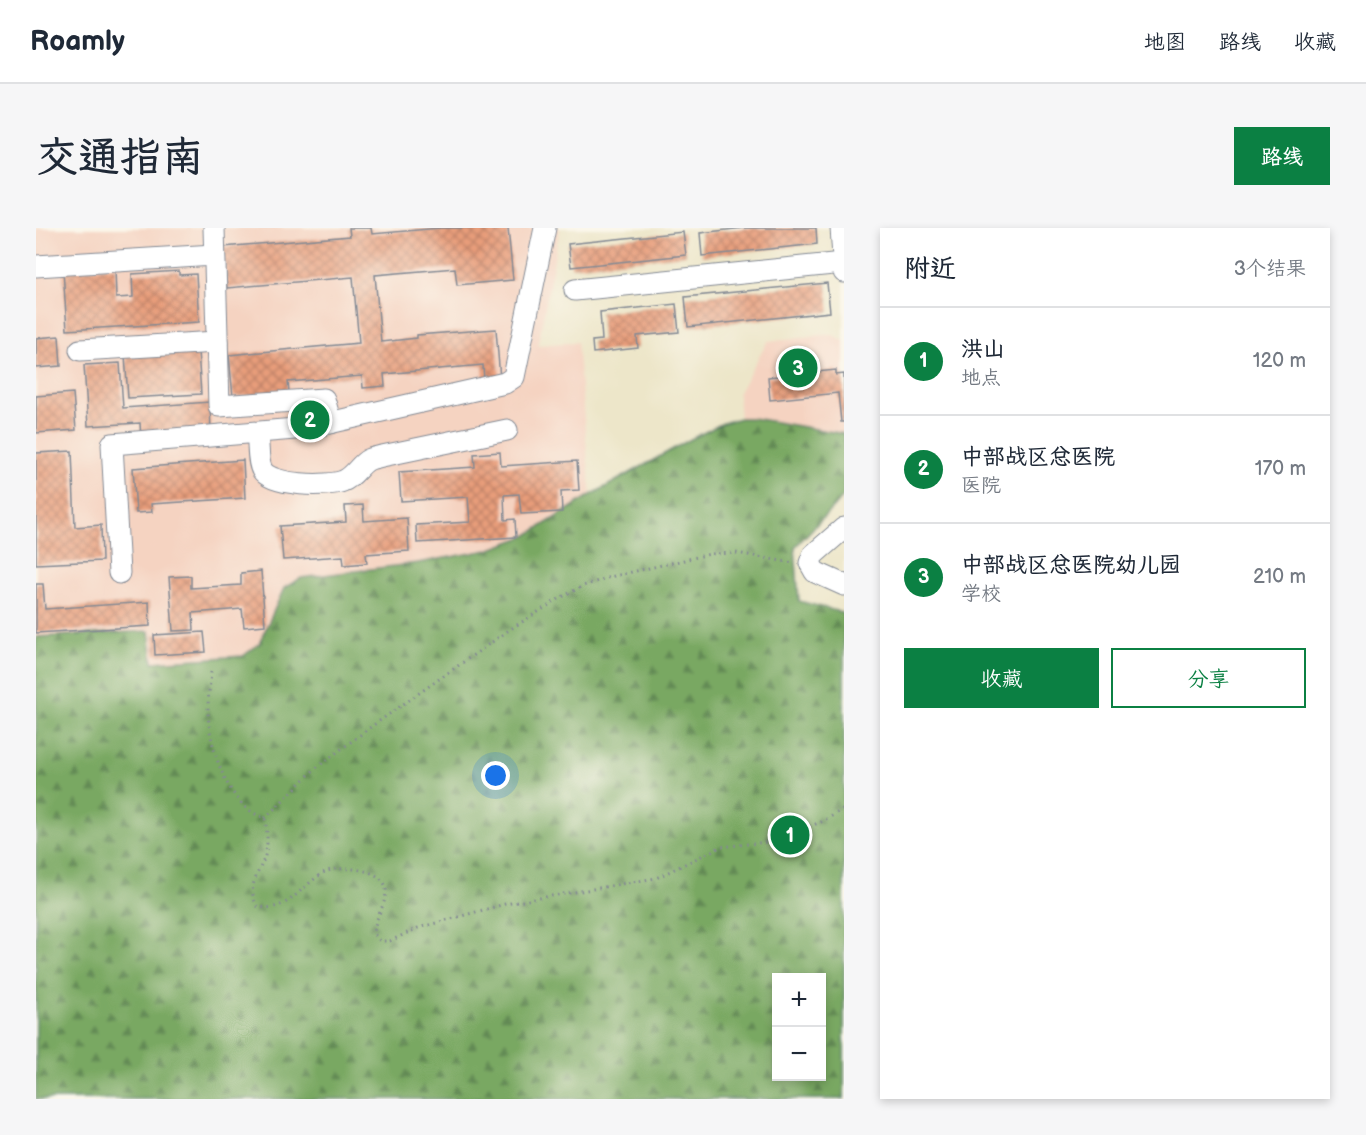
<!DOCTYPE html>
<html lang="zh">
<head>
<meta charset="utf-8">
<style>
	body { margin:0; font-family:"Balsamiq Sans","LXGW WenKai TC",sans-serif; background:#f6f6f7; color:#1f2937 }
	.controls { position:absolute; right:18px; bottom:18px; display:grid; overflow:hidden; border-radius:0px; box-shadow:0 3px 9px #0003 }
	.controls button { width:54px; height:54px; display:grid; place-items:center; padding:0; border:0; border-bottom:2px solid #e0e1e3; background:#fff; color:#1f2937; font:30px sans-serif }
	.you { position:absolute; left:460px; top:548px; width:21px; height:21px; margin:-15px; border:4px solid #fff; border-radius:50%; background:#1a73e8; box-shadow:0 0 0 9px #1a73e833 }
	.badge { display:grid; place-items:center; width:39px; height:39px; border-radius:50%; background:#0b8043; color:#fff; font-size:20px; font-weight:700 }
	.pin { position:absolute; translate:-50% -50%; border:3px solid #fff; box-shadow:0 2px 6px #0006 }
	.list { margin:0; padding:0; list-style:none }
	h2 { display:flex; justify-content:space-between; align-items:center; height:78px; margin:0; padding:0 24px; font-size:26px }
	h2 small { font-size:20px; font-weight:400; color:#747a83 }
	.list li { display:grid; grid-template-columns:39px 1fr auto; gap:18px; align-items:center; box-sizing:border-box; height:108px; padding:0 24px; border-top:2px solid #e0e1e3 }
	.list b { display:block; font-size:22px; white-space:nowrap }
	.list p { margin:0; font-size:20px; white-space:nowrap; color:#747a83 }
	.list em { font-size:20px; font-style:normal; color:#747a83 }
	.actions { display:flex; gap:12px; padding:18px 24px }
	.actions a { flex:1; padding:14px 0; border:2px solid #0b8043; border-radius:0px; text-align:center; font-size:21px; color:#0b8043 }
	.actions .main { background:#0b8043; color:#fff }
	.map { position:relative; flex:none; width:808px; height:871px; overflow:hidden; border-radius:0px }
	header { display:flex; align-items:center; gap:36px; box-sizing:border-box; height:84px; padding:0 30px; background:#fff; border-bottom:2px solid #e0e1e3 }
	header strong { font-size:28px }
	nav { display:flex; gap:33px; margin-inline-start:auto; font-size:21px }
	.intro { display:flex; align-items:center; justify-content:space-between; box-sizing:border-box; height:144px; padding:0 36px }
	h1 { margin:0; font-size:42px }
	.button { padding:15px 27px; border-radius:0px; background:#0b8043; color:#fff; font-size:21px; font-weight:700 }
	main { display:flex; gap:36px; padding:0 36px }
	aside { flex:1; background:#fff; border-radius:0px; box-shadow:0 3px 9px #0003 }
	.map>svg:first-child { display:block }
	.built { fill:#f5d3c1 }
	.forest { fill:url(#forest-firs); stroke:#4a6c60; stroke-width:1.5; fill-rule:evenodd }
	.building { fill:url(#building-cross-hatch) }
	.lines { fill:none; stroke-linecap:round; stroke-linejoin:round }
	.minor-casing { stroke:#848a94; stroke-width:23 }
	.path { stroke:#848a94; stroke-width:3; stroke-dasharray:1.5 4.5; stroke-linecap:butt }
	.minor { stroke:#fff; stroke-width:21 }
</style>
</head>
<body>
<header>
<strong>Roamly</strong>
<nav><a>地图</a><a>路线</a><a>收藏</a></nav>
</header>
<div class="intro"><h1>交通指南</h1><a class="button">路线</a></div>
<main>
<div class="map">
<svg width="808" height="871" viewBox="0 0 808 871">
	<defs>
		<pattern id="forest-firs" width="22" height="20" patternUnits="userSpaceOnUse" patternTransform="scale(1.5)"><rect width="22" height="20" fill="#79a862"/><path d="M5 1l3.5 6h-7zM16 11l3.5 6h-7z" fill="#628954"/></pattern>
		<pattern id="building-cross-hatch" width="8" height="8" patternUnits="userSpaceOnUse" patternTransform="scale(1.5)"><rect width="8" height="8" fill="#e89d7a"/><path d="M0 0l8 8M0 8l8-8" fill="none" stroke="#bb8067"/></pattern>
	</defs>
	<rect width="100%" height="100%" fill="#fbf7ec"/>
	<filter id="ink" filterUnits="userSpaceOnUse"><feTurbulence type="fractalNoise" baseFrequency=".0167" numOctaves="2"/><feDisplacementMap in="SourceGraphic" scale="12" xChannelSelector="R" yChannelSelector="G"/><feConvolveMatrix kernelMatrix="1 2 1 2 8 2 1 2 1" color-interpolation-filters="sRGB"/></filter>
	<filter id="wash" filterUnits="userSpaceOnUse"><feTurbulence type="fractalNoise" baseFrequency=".008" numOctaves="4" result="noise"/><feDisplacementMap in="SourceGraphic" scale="24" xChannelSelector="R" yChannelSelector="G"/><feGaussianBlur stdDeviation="1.35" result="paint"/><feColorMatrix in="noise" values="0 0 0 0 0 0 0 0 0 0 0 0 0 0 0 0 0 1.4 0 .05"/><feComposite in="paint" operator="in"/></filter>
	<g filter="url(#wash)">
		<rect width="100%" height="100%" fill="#ede6c9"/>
		<g class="built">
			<polygon points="0,0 524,0 502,117 541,114 555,267 490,308 452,322 382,335 265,350 256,354 248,360 223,416 207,428 116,434 113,403 0,409"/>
			<polygon points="795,106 808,113 808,206 717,190 704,190 702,166 732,113"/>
		</g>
		<path class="forest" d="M704,190h13l91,16v62l-49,51 4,54 45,12v486h-808v-462l113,-6 4,31 90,-6 16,-12 25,-56 17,-10 117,-15 70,-13 38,-14 65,-41 100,-56 32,-16zM740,750h46v98h-46z"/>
		<g id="blocks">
			<g class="building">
				<polygon points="313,0 335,0 336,6 404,0 472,0 477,52 421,57 419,40 339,47 345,114 381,110 381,107 460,101 464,151 448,153 447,137 348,146 349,158 327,160 326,148 252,154 253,164 197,169 193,127 323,115 317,49 191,60 187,19 314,8"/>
				<polygon points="708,0 780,0 781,16 666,28 664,5"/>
				<polygon points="647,4 650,27 535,39 532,16"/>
				<polygon points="79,39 80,70 97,69 96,46 143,43 143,47 160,46 163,94 31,102 27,42"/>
				<polygon points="791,55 794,84 652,99 649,69"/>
				<polygon points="640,76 643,104 601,108 602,120 557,125 556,113 566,112 564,84"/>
				<polygon points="23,108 25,138 0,140 0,110"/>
				<polygon points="162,123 165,166 92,170 89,127"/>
				<polygon points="84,135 87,180 174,174 175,206 105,211 104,195 52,198 48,137"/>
				<polygon points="800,142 800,147 808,146 808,194 805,194 802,165 734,172 732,149"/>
				<polygon points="37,165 40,202 0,205 0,168"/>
				<polygon points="36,223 39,299 65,297 66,333 0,336 0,225"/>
				<polygon points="464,224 465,238 541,233 543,262 525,263 526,284 485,286 483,266 468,267 469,292 479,291 480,309 381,315 380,297 434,294 432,269 365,273 363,244 439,239 438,226"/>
				<polygon points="207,232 209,270 115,276 116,284 100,285 97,240"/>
				<polygon points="327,277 328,293 371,290 373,323 330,326 331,335 308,337 307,328 247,332 244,298 310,294 309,278"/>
				<polygon points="225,343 229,397 208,399 206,381 157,385 158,402 137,403 133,349 155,348 155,360 205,357 205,345"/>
				<polygon points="0,356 7,356 9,381 113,374 114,398 0,405"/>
				<polygon points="168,404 170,424 119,427 118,407"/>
			</g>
		</g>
	</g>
	<g filter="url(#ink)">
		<use href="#blocks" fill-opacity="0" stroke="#848a94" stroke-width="1.5"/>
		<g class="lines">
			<defs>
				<g id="minor">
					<polyline points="178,0 183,178 288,171 295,195"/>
					<polyline points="805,0 808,44"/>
					<polyline points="0,38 178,27"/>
					<polyline points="539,62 807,35"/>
					<polyline points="44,122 181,114"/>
					<path d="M221,205c2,11 0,28 5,37 9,16 67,17 81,11 11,-4 16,-16 25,-21 4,-2 10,-3 14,-4l125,-26"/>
					<polyline points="808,300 777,327 774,335 779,344 808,357"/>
					<polyline points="83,345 76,216 271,200 469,155 478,149 509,0"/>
				</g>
			</defs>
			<use href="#minor" class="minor-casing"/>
			<g class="path">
				<path d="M175,444c-1,12 -3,24 -3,37 0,31 15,82 41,101 5,4 11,6 16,8 2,11 3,23 1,34 -5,21 -21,32 -9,54 30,9 45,-22 68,-34 16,-7 59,-4 61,17 1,15 -12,29 -12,45l6,7h10l28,-13 87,-24 151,-26 64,-31 48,-5 53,-20 23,-13"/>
				<polyline points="229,590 280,540 332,501 473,402 526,369 547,358 574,349 674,326 700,325 757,335"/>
			</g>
			<use href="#minor" class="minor"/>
		</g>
	</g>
</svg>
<div class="controls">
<button>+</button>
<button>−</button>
</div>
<div class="you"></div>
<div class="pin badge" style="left:754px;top:607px">1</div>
<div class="pin badge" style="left:274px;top:192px">2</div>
<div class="pin badge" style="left:762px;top:140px">3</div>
</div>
<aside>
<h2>附近<small>3个结果</small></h2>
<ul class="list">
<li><span class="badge">1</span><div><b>洪山</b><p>地点</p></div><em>120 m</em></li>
<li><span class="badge">2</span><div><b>中部战区总医院</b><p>医院</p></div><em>170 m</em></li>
<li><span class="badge">3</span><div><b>中部战区总医院幼儿园</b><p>学校</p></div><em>210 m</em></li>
</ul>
<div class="actions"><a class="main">收藏</a><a>分享</a></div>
</aside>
</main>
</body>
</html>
